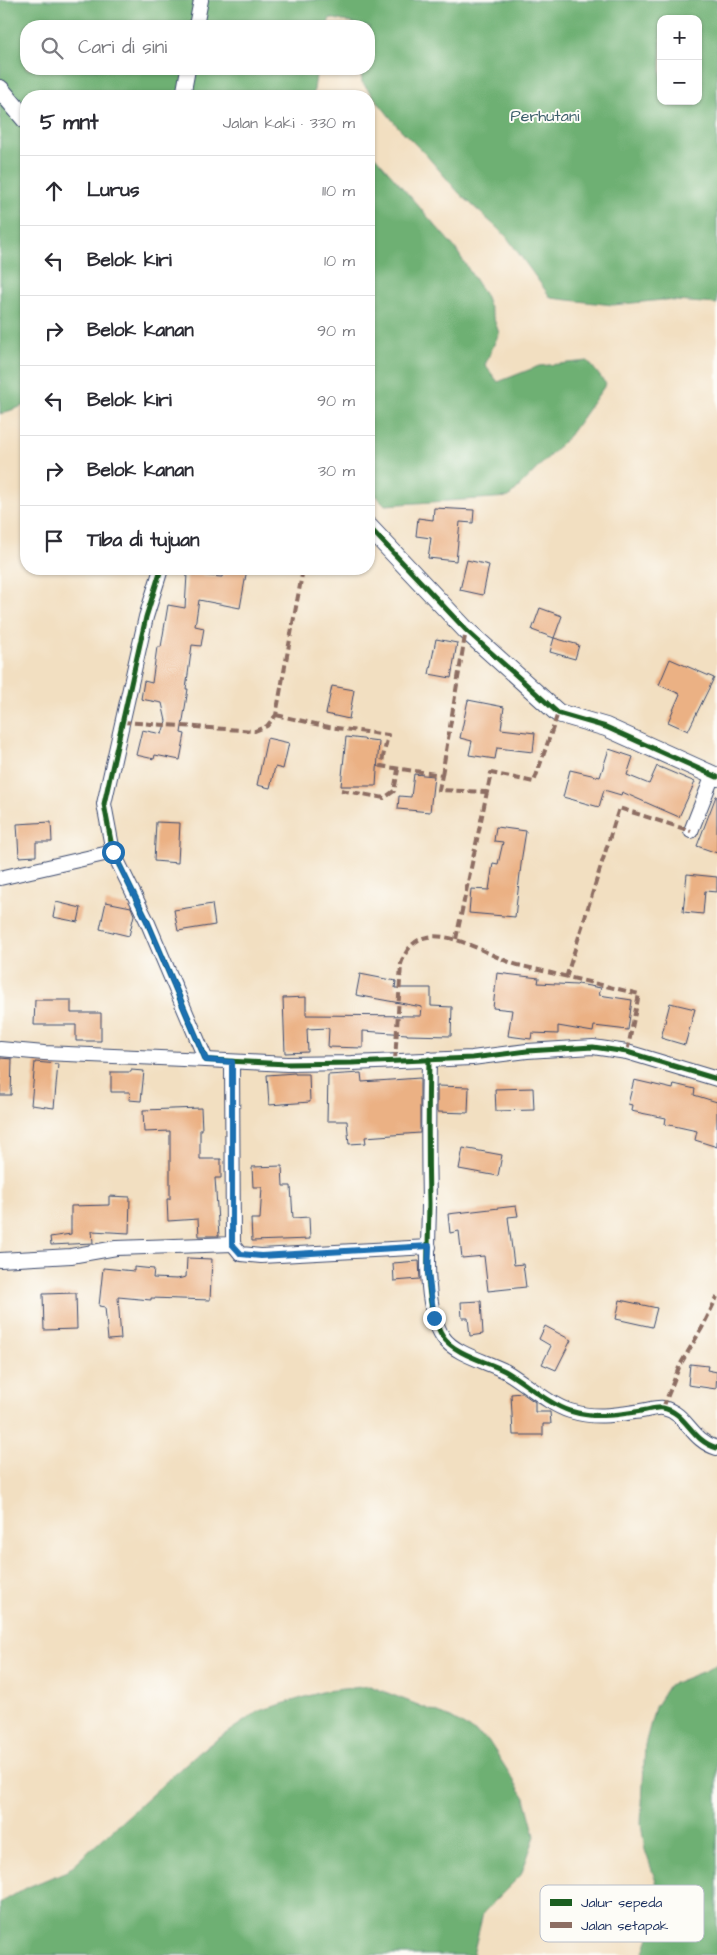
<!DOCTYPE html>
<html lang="id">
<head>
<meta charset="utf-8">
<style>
	body { margin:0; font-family:"Architects Daughter",sans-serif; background:#f7f7f7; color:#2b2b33 }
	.controls { position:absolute; right:15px; top:15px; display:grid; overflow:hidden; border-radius:10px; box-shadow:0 1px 4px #0004 }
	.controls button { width:45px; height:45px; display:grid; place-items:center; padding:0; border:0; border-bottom:1px solid #e1e1e2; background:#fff; color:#2b2b33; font:25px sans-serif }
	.stop { position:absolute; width:15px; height:15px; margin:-11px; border:4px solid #1f6fb2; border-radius:50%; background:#fff }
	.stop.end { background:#1f6fb2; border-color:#fff; box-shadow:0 1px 5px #0008 }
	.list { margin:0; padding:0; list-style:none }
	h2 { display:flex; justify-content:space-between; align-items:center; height:65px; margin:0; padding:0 20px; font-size:21px }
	h2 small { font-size:16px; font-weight:400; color:#7c7c81 }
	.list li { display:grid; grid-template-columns:32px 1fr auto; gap:15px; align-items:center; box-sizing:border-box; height:70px; padding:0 20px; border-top:1px solid #e1e1e2 }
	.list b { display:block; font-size:19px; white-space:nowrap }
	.list em { font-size:16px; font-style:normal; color:#7c7c81 }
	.icon { flex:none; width:28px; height:28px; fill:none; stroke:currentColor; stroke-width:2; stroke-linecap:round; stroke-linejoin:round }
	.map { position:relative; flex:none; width:717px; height:1955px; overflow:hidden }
	.search { position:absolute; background:#fff; box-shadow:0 1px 4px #0004; left:20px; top:20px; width:355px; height:55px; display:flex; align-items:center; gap:12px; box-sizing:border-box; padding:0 18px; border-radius:20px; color:#7c7c81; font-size:19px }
	.panel { position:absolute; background:#fff; box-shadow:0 1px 4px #0004; left:20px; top:90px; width:355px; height:485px; border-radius:20px }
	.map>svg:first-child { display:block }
	.forest { fill:#6eb073; stroke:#447068; fill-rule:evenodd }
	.building { fill:#ebb184 }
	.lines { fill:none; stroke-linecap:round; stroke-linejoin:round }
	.minor-casing { stroke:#3b496d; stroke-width:16 }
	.tertiary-casing { stroke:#3b496d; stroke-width:20 }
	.minor { stroke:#fff; stroke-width:14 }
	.tertiary { stroke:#fff; stroke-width:18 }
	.quiet { stroke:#8d6e63; stroke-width:4; stroke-dasharray:8 4; stroke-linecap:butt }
	.cycleway-casing { stroke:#fdfcf7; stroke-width:8 }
	.cycleway { stroke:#1b5e20; stroke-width:5 }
	.route { stroke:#1f6fb2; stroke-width:6 }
	.labels { text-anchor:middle; stroke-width:4; stroke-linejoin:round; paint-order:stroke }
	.park-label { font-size:16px; fill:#3c5e6a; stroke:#fdfcf7 }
	.key { fill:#fdfcf7; stroke:#b9bec9; stroke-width:1 }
	.key-label { font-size:14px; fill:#1b2f5e }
</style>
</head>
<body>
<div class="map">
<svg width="717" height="1955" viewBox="0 0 717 1955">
	<rect width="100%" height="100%" fill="#fdfcf7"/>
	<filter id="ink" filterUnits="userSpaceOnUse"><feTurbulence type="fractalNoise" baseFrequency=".02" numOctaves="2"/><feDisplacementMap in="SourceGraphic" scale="10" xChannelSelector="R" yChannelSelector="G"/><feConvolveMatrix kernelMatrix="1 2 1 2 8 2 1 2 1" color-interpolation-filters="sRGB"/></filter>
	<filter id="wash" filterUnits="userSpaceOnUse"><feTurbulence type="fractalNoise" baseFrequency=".0096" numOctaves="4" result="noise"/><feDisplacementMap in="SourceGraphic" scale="20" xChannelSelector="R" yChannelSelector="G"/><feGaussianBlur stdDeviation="1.12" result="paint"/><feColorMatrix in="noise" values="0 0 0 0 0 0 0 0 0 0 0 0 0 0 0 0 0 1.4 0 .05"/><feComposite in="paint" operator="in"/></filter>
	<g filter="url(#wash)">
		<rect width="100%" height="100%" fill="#f2dfc1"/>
		<g class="forest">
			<path d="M0,0h717v304l-55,-4 -49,5 -62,-7 -45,-62 -47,-43 -32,-37 -29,-29 -36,-45 -1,-13h8v-43h-11l-1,-2 -27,-6 -3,8h-301v43h291l-4,27h-287v309l-26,9zM661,19h37v82h-37z"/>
			<polygon points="369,154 374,155 455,248 486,297 499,333 485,365 498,382 539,366 588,361 606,384 569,436 509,497 385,505 369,488"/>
			<polygon points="717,1664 717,1955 643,1955 662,1899 645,1850 641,1824 645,1745 655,1707 669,1685 707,1670"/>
			<polygon points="370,1686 451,1718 488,1740 525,1798 535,1836 521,1875 483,1913 473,1955 0,1955 0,1903 28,1887 67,1871 200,1751 259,1711 325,1691"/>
		</g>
		<g id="blocks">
			<g class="building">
				<polygon points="434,508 474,510 473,523 460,522 456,561 428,558 431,538 416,536 418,518 433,520"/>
				<polygon points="467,560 489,565 483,595 460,590"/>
				<polygon points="224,569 247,569 240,608 199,600 195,626 204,628 201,646 192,645 186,689 188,689 181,733 185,734 180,760 155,755 154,759 136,755 142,730 162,734 166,721 162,703 141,699 144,681 152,683 157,647 161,647 168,605 185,608 187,574 222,577"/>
				<polygon points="540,608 562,616 554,638 532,630"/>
				<polygon points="554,638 579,645 575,659 550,652"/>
				<polygon points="436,639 457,643 451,678 429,674"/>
				<polygon points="670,659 714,678 688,731 668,722 680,694 659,685"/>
				<polygon points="332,686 354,690 349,719 326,714"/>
				<polygon points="468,700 504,707 501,729 535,733 533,752 497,748 495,759 469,755 472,741 460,738"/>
				<polygon points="346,737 379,741 376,786 341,786"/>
				<polygon points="267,738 289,743 283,769 275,767 270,788 257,785"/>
				<polygon points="609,749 633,757 627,775 649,784 657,766 695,782 679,817 622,792 621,795 604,790 599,807 563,797 570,770 600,777"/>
				<polygon points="414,774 434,776 430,812 398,809 399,796 411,797"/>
				<polygon points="716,796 717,796 717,853 697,846"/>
				<polygon points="51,822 52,842 36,842 36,856 19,857 17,824"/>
				<polygon points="156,822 180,823 178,863 154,861"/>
				<polygon points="496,827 526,831 522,856 515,917 469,913 471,889 489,890 493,863 498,864 503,842 494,841"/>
				<polygon points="687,874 717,877 717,892 705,891 703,914 683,912"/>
				<polygon points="56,902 81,908 78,922 53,917"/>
				<polygon points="106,902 131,907 134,915 129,936 100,929"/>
				<polygon points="212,904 215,925 178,931 174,910"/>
				<polygon points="497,973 539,978 538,983 577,985 578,984 601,988 599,995 632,1000 628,1030 594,1026 593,1032 558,1026 558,1034 532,1033 531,1039 508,1036 512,1010 493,1008"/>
				<polygon points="360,974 396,981 395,988 431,988 431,1006 452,1007 451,1036 407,1035 407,1034 363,1031 363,1048 328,1047 329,1028 307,1029 308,1052 285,1053 283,998 306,997 306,1015 421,1016 422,1007 356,995"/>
				<polygon points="35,1000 71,1000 71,1013 101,1013 101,1041 76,1041 76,1025 34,1025"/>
				<polygon points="670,1003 695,1009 685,1045 661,1038"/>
				<polygon points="0,1058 12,1059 11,1095 0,1095"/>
				<polygon points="35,1062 58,1064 54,1108 31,1105"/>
				<polygon points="131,1070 144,1071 141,1101 129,1100 130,1092 111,1092 111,1072 131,1072"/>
				<polygon points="295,1073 295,1074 309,1074 310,1102 269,1105 267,1075"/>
				<polygon points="361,1073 362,1082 420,1078 420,1133 365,1137 366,1143 349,1144 347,1121 327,1121 328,1075"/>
				<polygon points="634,1080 673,1089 674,1084 695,1089 694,1095 717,1102 717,1147 695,1140 697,1131 665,1124 666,1118 631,1111 632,1105 628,1104"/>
				<polygon points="437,1086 469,1087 468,1113 437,1112"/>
				<polygon points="533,1088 534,1110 496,1111 495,1089"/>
				<polygon points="201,1108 202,1130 200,1130 200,1159 221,1159 221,1178 215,1178 219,1236 199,1236 198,1219 168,1221 167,1199 170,1199 170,1131 144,1132 143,1110"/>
				<polygon points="463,1148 502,1155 498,1176 459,1169"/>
				<polygon points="282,1166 283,1186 291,1186 293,1218 309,1217 310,1239 252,1241 251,1219 260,1219 262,1187 253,1187 252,1167"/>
				<polygon points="109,1196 130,1197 129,1233 92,1231 93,1243 51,1245 50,1237 71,1234 71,1206 109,1205"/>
				<polygon points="516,1206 518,1216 508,1217 514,1265 523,1264 526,1287 488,1291 484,1256 462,1258 459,1231 450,1233 448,1214"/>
				<polygon points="187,1258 212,1259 210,1300 151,1298 151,1300 118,1297 121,1339 108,1340 105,1307 99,1306 103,1268 134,1271 134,1267 154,1269 153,1278 177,1279 186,1277"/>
				<polygon points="419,1261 420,1279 394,1281 393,1263"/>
				<polygon points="76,1293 77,1329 44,1330 43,1294"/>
				<polygon points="620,1300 657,1308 652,1327 616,1319"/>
				<polygon points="481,1301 483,1334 470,1336 468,1318 462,1318 461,1302"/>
				<polygon points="545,1326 571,1340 556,1370 542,1364 551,1346 539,1339"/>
				<polygon points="690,1364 708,1366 707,1370 717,1372 716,1389 688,1385"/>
				<polygon points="522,1393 535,1402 535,1412 550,1412 551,1424 543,1424 543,1435 513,1435 511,1394"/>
			</g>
		</g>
	</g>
	<g filter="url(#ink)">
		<use href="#blocks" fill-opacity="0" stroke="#3b496d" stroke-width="1"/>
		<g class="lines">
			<defs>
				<g id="minor">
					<polyline points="196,26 201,0"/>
					<polyline points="183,96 188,69"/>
					<polyline points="161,569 146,617 104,804 113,852 147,921 206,1060 287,1064 352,1063 472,1058 527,1051 593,1047 627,1052 717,1079"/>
					<polyline points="691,831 713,775"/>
					<polyline points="0,878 113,852"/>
					<polyline points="0,1049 44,1053 206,1060"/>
					<path d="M429,1059c-1,48 -1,96 0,144 0,37 -7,102 14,134 11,17 45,25 62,34 21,12 43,33 65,40 26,8 45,4 71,0 7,-1 16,-4 22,-3 24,5 27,32 54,40"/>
					<polyline points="233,1244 241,1254 261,1256 429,1247"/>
					<polyline points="0,1260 71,1256 116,1248 233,1244 232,1062"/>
				</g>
				<g id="tertiary">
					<polyline points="0,89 26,120"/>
					<polyline points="369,527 466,630 558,713 606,727 717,777"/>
				</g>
			</defs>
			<use href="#minor" class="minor-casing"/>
			<use href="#tertiary" class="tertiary-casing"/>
			<use href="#minor" class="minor"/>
			<use href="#tertiary" class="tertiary"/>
			<g class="quiet">
				<polyline points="276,715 329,727 388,735 381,766 442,775 439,790 486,792"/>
				<polyline points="122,722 255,731 267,726 276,715 303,569"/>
				<polyline points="442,775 466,630"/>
				<polyline points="341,790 384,798 394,791 398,770"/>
				<polyline points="456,939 491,773 534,782 558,713"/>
				<polyline points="566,978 619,808 691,831"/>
				<path d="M395,1061l6,-97c19,-58 81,-9 117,1l121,29 -12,58"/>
				<polyline points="663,1408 680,1365 702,1328 717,1297"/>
			</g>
			<defs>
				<g id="cycleway">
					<polyline points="369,527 466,630 558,713 606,727 717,777"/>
					<polyline points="161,569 146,617 104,804 113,852 147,921 206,1060 287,1064 352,1063 472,1058 527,1051 593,1047 627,1052 717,1079"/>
					<path d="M429,1059c-1,48 -1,96 0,144 0,37 -7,102 14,134 11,17 45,25 62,34 21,12 43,33 65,40 26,8 45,4 71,0 7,-1 16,-4 22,-3 24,5 27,32 54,40"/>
				</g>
			</defs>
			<use href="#cycleway" class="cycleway-casing"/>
			<use href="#cycleway" class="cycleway"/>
		</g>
	</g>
	<g class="lines" filter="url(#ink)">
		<polyline class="route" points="113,852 147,921 206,1060 232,1062 232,1244 241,1254 261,1256 429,1246 428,1273 434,1318"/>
	</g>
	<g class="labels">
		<g class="park-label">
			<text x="545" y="121">Perhutani</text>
		</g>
	</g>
	<rect x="540" y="1885" width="164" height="57" rx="8" class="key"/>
	<rect x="550" y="1899" width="22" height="7" fill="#1b5e20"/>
	<rect x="550" y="1922" width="22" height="6" fill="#8d6e63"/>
	<g class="key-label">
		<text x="581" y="1907">Jalur sepeda</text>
		<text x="581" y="1930">Jalan setapak</text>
	</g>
</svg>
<div class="controls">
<button>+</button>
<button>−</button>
</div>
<div class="stop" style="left:113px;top:852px"></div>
<div class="stop end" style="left:434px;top:1318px"></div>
<div class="search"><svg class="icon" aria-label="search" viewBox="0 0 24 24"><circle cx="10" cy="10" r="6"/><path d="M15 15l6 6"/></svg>Cari di sini</div>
<section class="panel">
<h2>5 mnt<small>Jalan kaki · 330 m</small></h2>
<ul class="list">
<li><svg class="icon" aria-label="ahead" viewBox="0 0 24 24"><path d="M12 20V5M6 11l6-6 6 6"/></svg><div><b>Lurus</b></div><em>110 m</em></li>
<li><svg class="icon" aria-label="left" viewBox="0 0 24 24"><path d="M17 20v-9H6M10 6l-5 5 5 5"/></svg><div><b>Belok kiri</b></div><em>10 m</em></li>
<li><svg class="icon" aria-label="right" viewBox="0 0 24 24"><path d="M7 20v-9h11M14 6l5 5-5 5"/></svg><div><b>Belok kanan</b></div><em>90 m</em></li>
<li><svg class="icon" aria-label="left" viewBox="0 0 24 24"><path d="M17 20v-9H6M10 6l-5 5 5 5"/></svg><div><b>Belok kiri</b></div><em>90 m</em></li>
<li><svg class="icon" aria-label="right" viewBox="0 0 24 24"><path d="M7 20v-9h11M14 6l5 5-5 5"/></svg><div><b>Belok kanan</b></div><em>30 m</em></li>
<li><svg class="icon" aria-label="arrive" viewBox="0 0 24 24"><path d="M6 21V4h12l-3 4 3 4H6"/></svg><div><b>Tiba di tujuan</b></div></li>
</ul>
</section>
</div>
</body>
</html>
